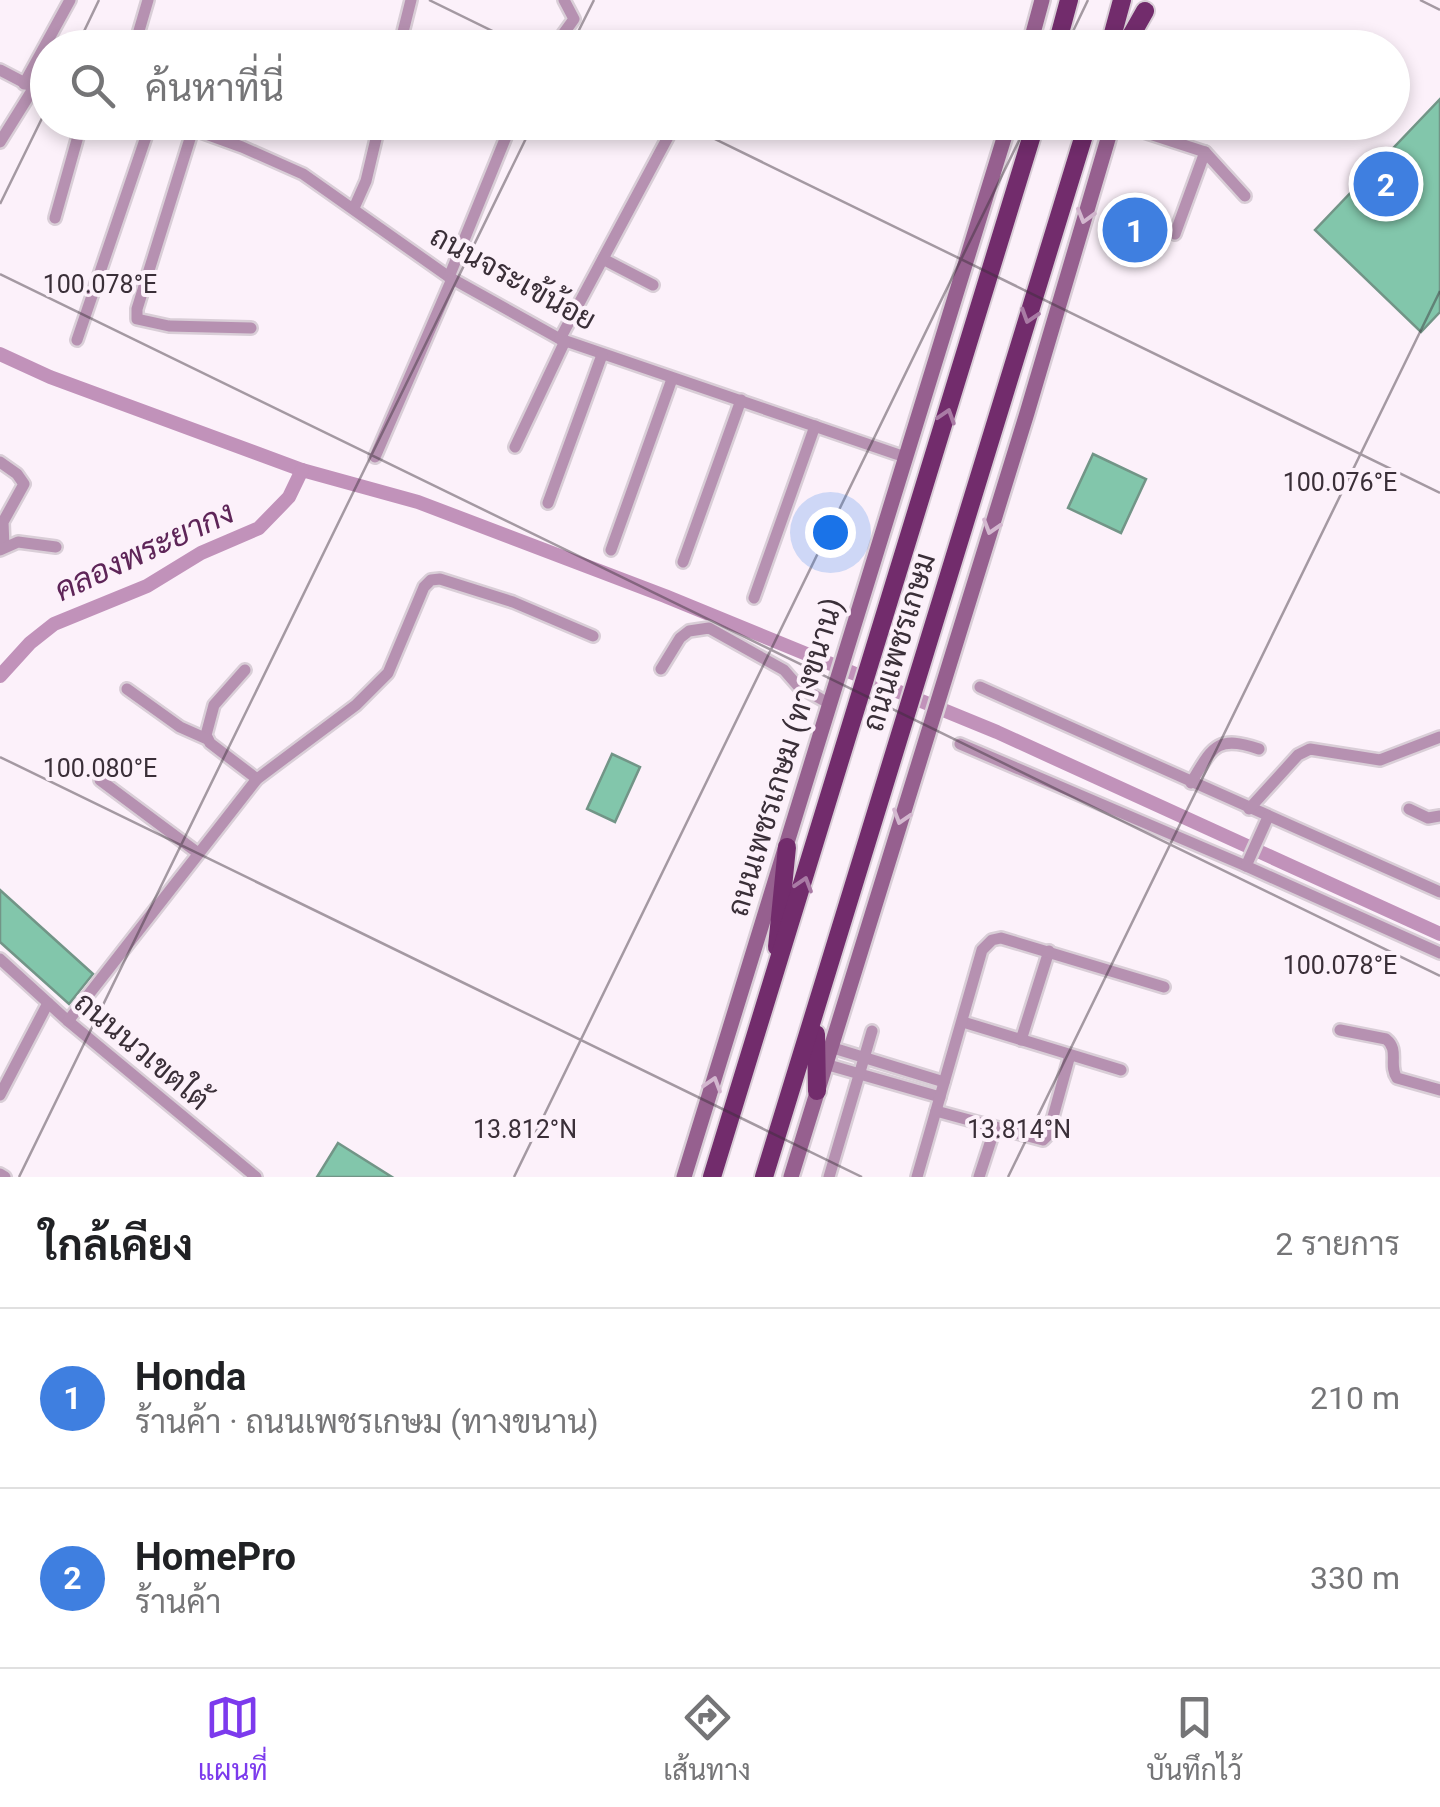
<!DOCTYPE html>
<html lang="th">
<head>
<meta charset="utf-8">
<style>
	body { margin:0; font-family:Roboto,Sarabun,sans-serif; background:#f2f2f2; color:#202124 }
	.you { position:absolute; left:830px; top:532px; width:35px; height:35px; margin:-25px; border:8px solid #fff; border-radius:50%; background:#1a73e8; box-shadow:0 0 0 15px #1a73e833 }
	.badge { display:grid; place-items:center; width:65px; height:65px; border-radius:50%; background:#7c3aed; color:#fff; font-size:32px; font-weight:700 }
	.pin { position:absolute; translate:-50% -50%; border:5px solid #fff; box-shadow:0 2px 10px #0006 }
	.list { margin:0; padding:0; list-style:none }
	h2 { display:flex; justify-content:space-between; align-items:center; height:130px; margin:0; padding:0 40px; font-size:42px }
	h2 small { font-size:32px; font-weight:400; color:#757577 }
	.list li { display:grid; grid-template-columns:65px 1fr auto; gap:30px; align-items:center; box-sizing:border-box; height:180px; padding:0 40px; border-top:2px solid #e0e0e0 }
	.list b { display:block; font-size:38px; white-space:nowrap }
	.list p { margin:0; font-size:32px; white-space:nowrap; color:#757577 }
	.list em { font-size:32px; font-style:normal; color:#757577 }
	.icon { flex:none; width:55px; height:55px; fill:none; stroke:currentColor; stroke-width:2; stroke-linecap:round; stroke-linejoin:round }
	.map { position:relative; flex:none; width:1440px; height:1177px; overflow:hidden }
	.search { position:absolute; background:#fff; box-shadow:0 5px 15px #0003; left:30px; right:30px; top:30px; height:110px; display:flex; align-items:center; gap:25px; box-sizing:border-box; padding:0 35px; border-radius:55px; color:#757577; font-size:38px }
	.sheet { height:490px; background:#fff }
	nav { display:flex; justify-content:space-around; align-items:center; box-sizing:border-box; height:140px; border-top:2px solid #e0e0e0; background:#fff; font-size:28px; color:#757577 }
	nav a { display:grid; justify-items:center; gap:5px }
	nav .on { color:#7c3aed }
	.map>svg:first-child { display:block }
	.lines { fill:none; stroke-linecap:round; stroke-linejoin:round }
	.canal { stroke:#c192ba; stroke-width:14 }
	.building { fill:#82c6ab; stroke:#729587; stroke-width:2.5 }
	.minor-casing { stroke:#d9ced7; stroke-width:16 }
	.secondary-casing { stroke:#d9ced7; stroke-width:20 }
	.trunk-casing { stroke:#d9ced7; stroke-width:22 }
	.minor { stroke:#b691b1; stroke-width:11 }
	.secondary { stroke:#96608f; stroke-width:15 }
	.trunk { stroke:#722c6c; stroke-width:18 }
	.oneway { stroke:#d3b7cf }
	.oneway2 { stroke:#a97ba5 }
	.ticks { fill:none; stroke:#3a2f38; stroke-width:2.5; stroke-opacity:0.45 }
	.labels { text-anchor:middle; stroke-width:8; stroke-linejoin:round; paint-order:stroke }
	.street-label { font-size:30px; fill:#3a2f38; stroke:#fcf1fa }
	.water-label { font-size:32px; font-style:italic; fill:#5e2558; stroke:#fcf1fa }
	.ticks-label { font-size:25px; text-anchor:middle; fill:#3a2f38; stroke:#fcf1fa; stroke-width:8; stroke-linejoin:round; paint-order:stroke }
</style>
</head>
<body>
<div class="map">
<svg width="1440" height="1177" viewBox="0 0 1440 1177">
	<rect width="100%" height="100%" fill="#fcf1fa"/>
	<g class="lines">
		<g class="canal">
			<polyline points="0,354 50,377 302,470 418,502 665,596 997,732 1440,934"/>
			<polyline points="0,676 30,643 54,624 147,586 201,553 259,528 289,497 302,470"/>
		</g>
	</g>
	<g class="building">
		<polygon points="1440,99 1440,312 1421,332 1315,230"/>
		<polygon points="1093,454 1146,479 1121,533 1068,508"/>
		<polygon points="612,754 640,767 615,822 587,809"/>
		<polygon points="0,890 93,974 69,1004 0,942"/>
		<polygon points="338,1143 392,1177 317,1177"/>
	</g>
	<g class="lines">
		<defs>
			<g id="minor">
				<polyline points="134,48 148,0"/>
				<polyline points="399,48 411,0"/>
				<polyline points="553,48 574,19 564,0"/>
				<polyline points="0,70 48,95"/>
				<polyline points="24,84 70,0"/>
				<polyline points="173,122 242,147 303,174 449,277 560,339 905,457"/>
				<polyline points="1113,122 1205,152 1245,196"/>
				<polyline points="193,129 137,309 137,319 169,326 251,328"/>
				<polyline points="0,142 33,89"/>
				<polyline points="354,208 366,181 380,122"/>
				<polyline points="55,218 82,122"/>
				<polyline points="1175,234 1205,152"/>
				<polyline points="603,259 653,285"/>
				<polyline points="449,277 512,122"/>
				<polyline points="560,339 676,122"/>
				<polyline points="77,340 151,122"/>
				<polyline points="515,447 565,341"/>
				<polyline points="375,457 452,279"/>
				<polyline points="0,462 17,474 24,484 3,522 4,547"/>
				<polyline points="548,503 602,355"/>
				<polyline points="0,550 18,542 56,547"/>
				<polyline points="611,550 672,379"/>
				<polyline points="683,562 741,400"/>
				<polyline points="754,598 815,426"/>
				<polyline points="661,669 680,638 689,631 709,628 784,670 798,686 830,704"/>
				<polyline points="245,670 214,705 206,735 210,743 257,779"/>
				<polyline points="980,687 1440,892"/>
				<polyline points="127,689 180,727 207,739"/>
				<polyline points="960,744 1246,866 1440,953"/>
				<polyline points="100,780 198,853"/>
				<path d="M1191,783c21,-35 25,-49 68,-34"/>
				<polyline points="1249,809 1298,755 1310,749 1380,760 1440,737"/>
				<polyline points="1409,809 1428,818 1440,816"/>
				<polyline points="1246,866 1268,817"/>
				<polyline points="0,959 68,1021 256,1177"/>
				<polyline points="68,1021 257,779 356,705 388,673 424,587 431,580 440,579 513,602 593,636"/>
				<polyline points="963,1022 1121,1070"/>
				<path d="M1340,1030l46,9c14,11 2,26 11,39l43,12"/>
				<polyline points="1021,1040 1049,951"/>
				<polyline points="830,1047 944,1082"/>
				<polyline points="825,1064 940,1097"/>
				<polyline points="0,1095 48,1003"/>
				<polyline points="936,1111 1043,1140 1048,1135 1070,1055"/>
				<polyline points="0,1174 5,1177"/>
				<polyline points="829,1177 872,1031"/>
				<polyline points="917,1177 982,950 992,940 1001,938 1164,987"/>
				<polyline points="979,1177 995,1128"/>
			</g>
			<g id="secondary">
				<polyline points="1029,48 1042,0"/>
				<polyline points="684,1177 1009,122"/>
				<polyline points="791,1177 1027,413 1113,122"/>
			</g>
			<g id="trunk">
				<polyline points="1056,48 1069,0"/>
				<polyline points="1109,48 1122,0"/>
				<polyline points="1124,48 1145,11"/>
				<polyline points="777,947 787,847"/>
				<polyline points="816,1034 817,1091"/>
				<polyline points="712,1177 1036,122"/>
				<polyline points="764,1177 1088,122"/>
			</g>
		</defs>
		<use href="#minor" class="minor-casing"/>
		<use href="#secondary" class="secondary-casing"/>
		<use href="#trunk" class="trunk-casing"/>
		<use href="#minor" class="minor"/>
		<use href="#secondary" class="secondary"/>
		<use href="#trunk" class="trunk"/>
	</g>
	<defs><path id="oneway-chevron" d="M-2-3.5L2.5 0L-2 3.5" fill="none" stroke-width="1.6" stroke-linecap="round" stroke-linejoin="round" transform="scale(2.5)"/></defs>
	<g class="oneway">
		<use href="#oneway-chevron" transform="translate(1085 216) rotate(106)"/>
		<use href="#oneway-chevron" transform="translate(991 527) rotate(107)"/>
		<use href="#oneway-chevron" transform="translate(901 817) rotate(107)"/>
		<use href="#oneway-chevron" transform="translate(713 1084) rotate(-73)"/>
	</g>
	<g class="oneway2">
		<use href="#oneway-chevron" transform="translate(1029 316) rotate(108)"/>
		<use href="#oneway-chevron" transform="translate(947 416) rotate(-72)"/>
		<use href="#oneway-chevron" transform="translate(804 884) rotate(-73)"/>
	</g>
	<path class="ticks" d="M429,0l98,48M1420,0l20,10M76,48l23,-48M570,48l24,-48M1065,48l23,-48M680,122l760,371M0,204l48,-98M0,274l1440,702M0,757l862,420M19,1177l515,-1055M514,1177l514,-1055M1008,1177l432,-886"/>
	<g class="labels">
		<g class="street-label">
			<text transform="translate(513 278) rotate(29)" y="10">ถนนจระเข้น้อย</text>
			<text transform="translate(899 642) rotate(-73)" y="10">ถนนเพชรเกษม</text>
			<text transform="translate(785 757) rotate(-73)" y="10">ถนนเพชรเกษม (ทางขนาน)</text>
			<text transform="translate(142 1051) rotate(40)" y="10">ถนนนวเขตใต้</text>
		</g>
		<g class="water-label">
			<text transform="translate(144 551) rotate(-25)" y="11">คลองพระยากง</text>
		</g>
	</g>
	<g class="ticks-label">
		<text x="100" y="293">100.078°E</text>
		<text x="1340" y="491">100.076°E</text>
		<text x="100" y="777">100.080°E</text>
		<text x="1340" y="974">100.078°E</text>
		<text x="525" y="1138">13.812°N</text>
		<text x="1019" y="1138">13.814°N</text>
	</g>
</svg>
<div class="you"></div>
<div class="pin badge" style="left:1135px;top:230px;background:#3f7fe0">1</div>
<div class="pin badge" style="left:1386px;top:184px;background:#3f7fe0">2</div>
<div class="search"><svg class="icon" aria-label="search" viewBox="0 0 24 24"><circle cx="10" cy="10" r="6"/><path d="M15 15l6 6"/></svg>ค้นหาที่นี่</div>
</div>
<section class="sheet">
<h2>ใกล้เคียง<small>2 รายการ</small></h2>
<ul class="list">
<li><span class="badge" style="background:#3f7fe0">1</span><div><b>Honda</b><p>ร้านค้า · ถนนเพชรเกษม (ทางขนาน)</p></div><em>210 m</em></li>
<li><span class="badge" style="background:#3f7fe0">2</span><div><b>HomePro</b><p>ร้านค้า</p></div><em>330 m</em></li>
</ul>
</section>
<nav>
<a class="on"><svg class="icon" aria-label="map" viewBox="0 0 24 24"><path d="M3 6l6-2 6 2 6-2v14l-6 2-6-2-6 2zM9 4v14M15 6v14"/></svg>แผนที่</a>
<a><svg class="icon" aria-label="directions" viewBox="0 0 24 24"><path d="M12 3l9 9-9 9-9-9zM9 14v-3h6M13 9l2 2-2 2"/></svg>เส้นทาง</a>
<a><svg class="icon" aria-label="saved" viewBox="0 0 24 24"><path d="M7 4h10v16l-5-4-5 4z"/></svg>บันทึกไว้</a>
</nav>
</body>
</html>
